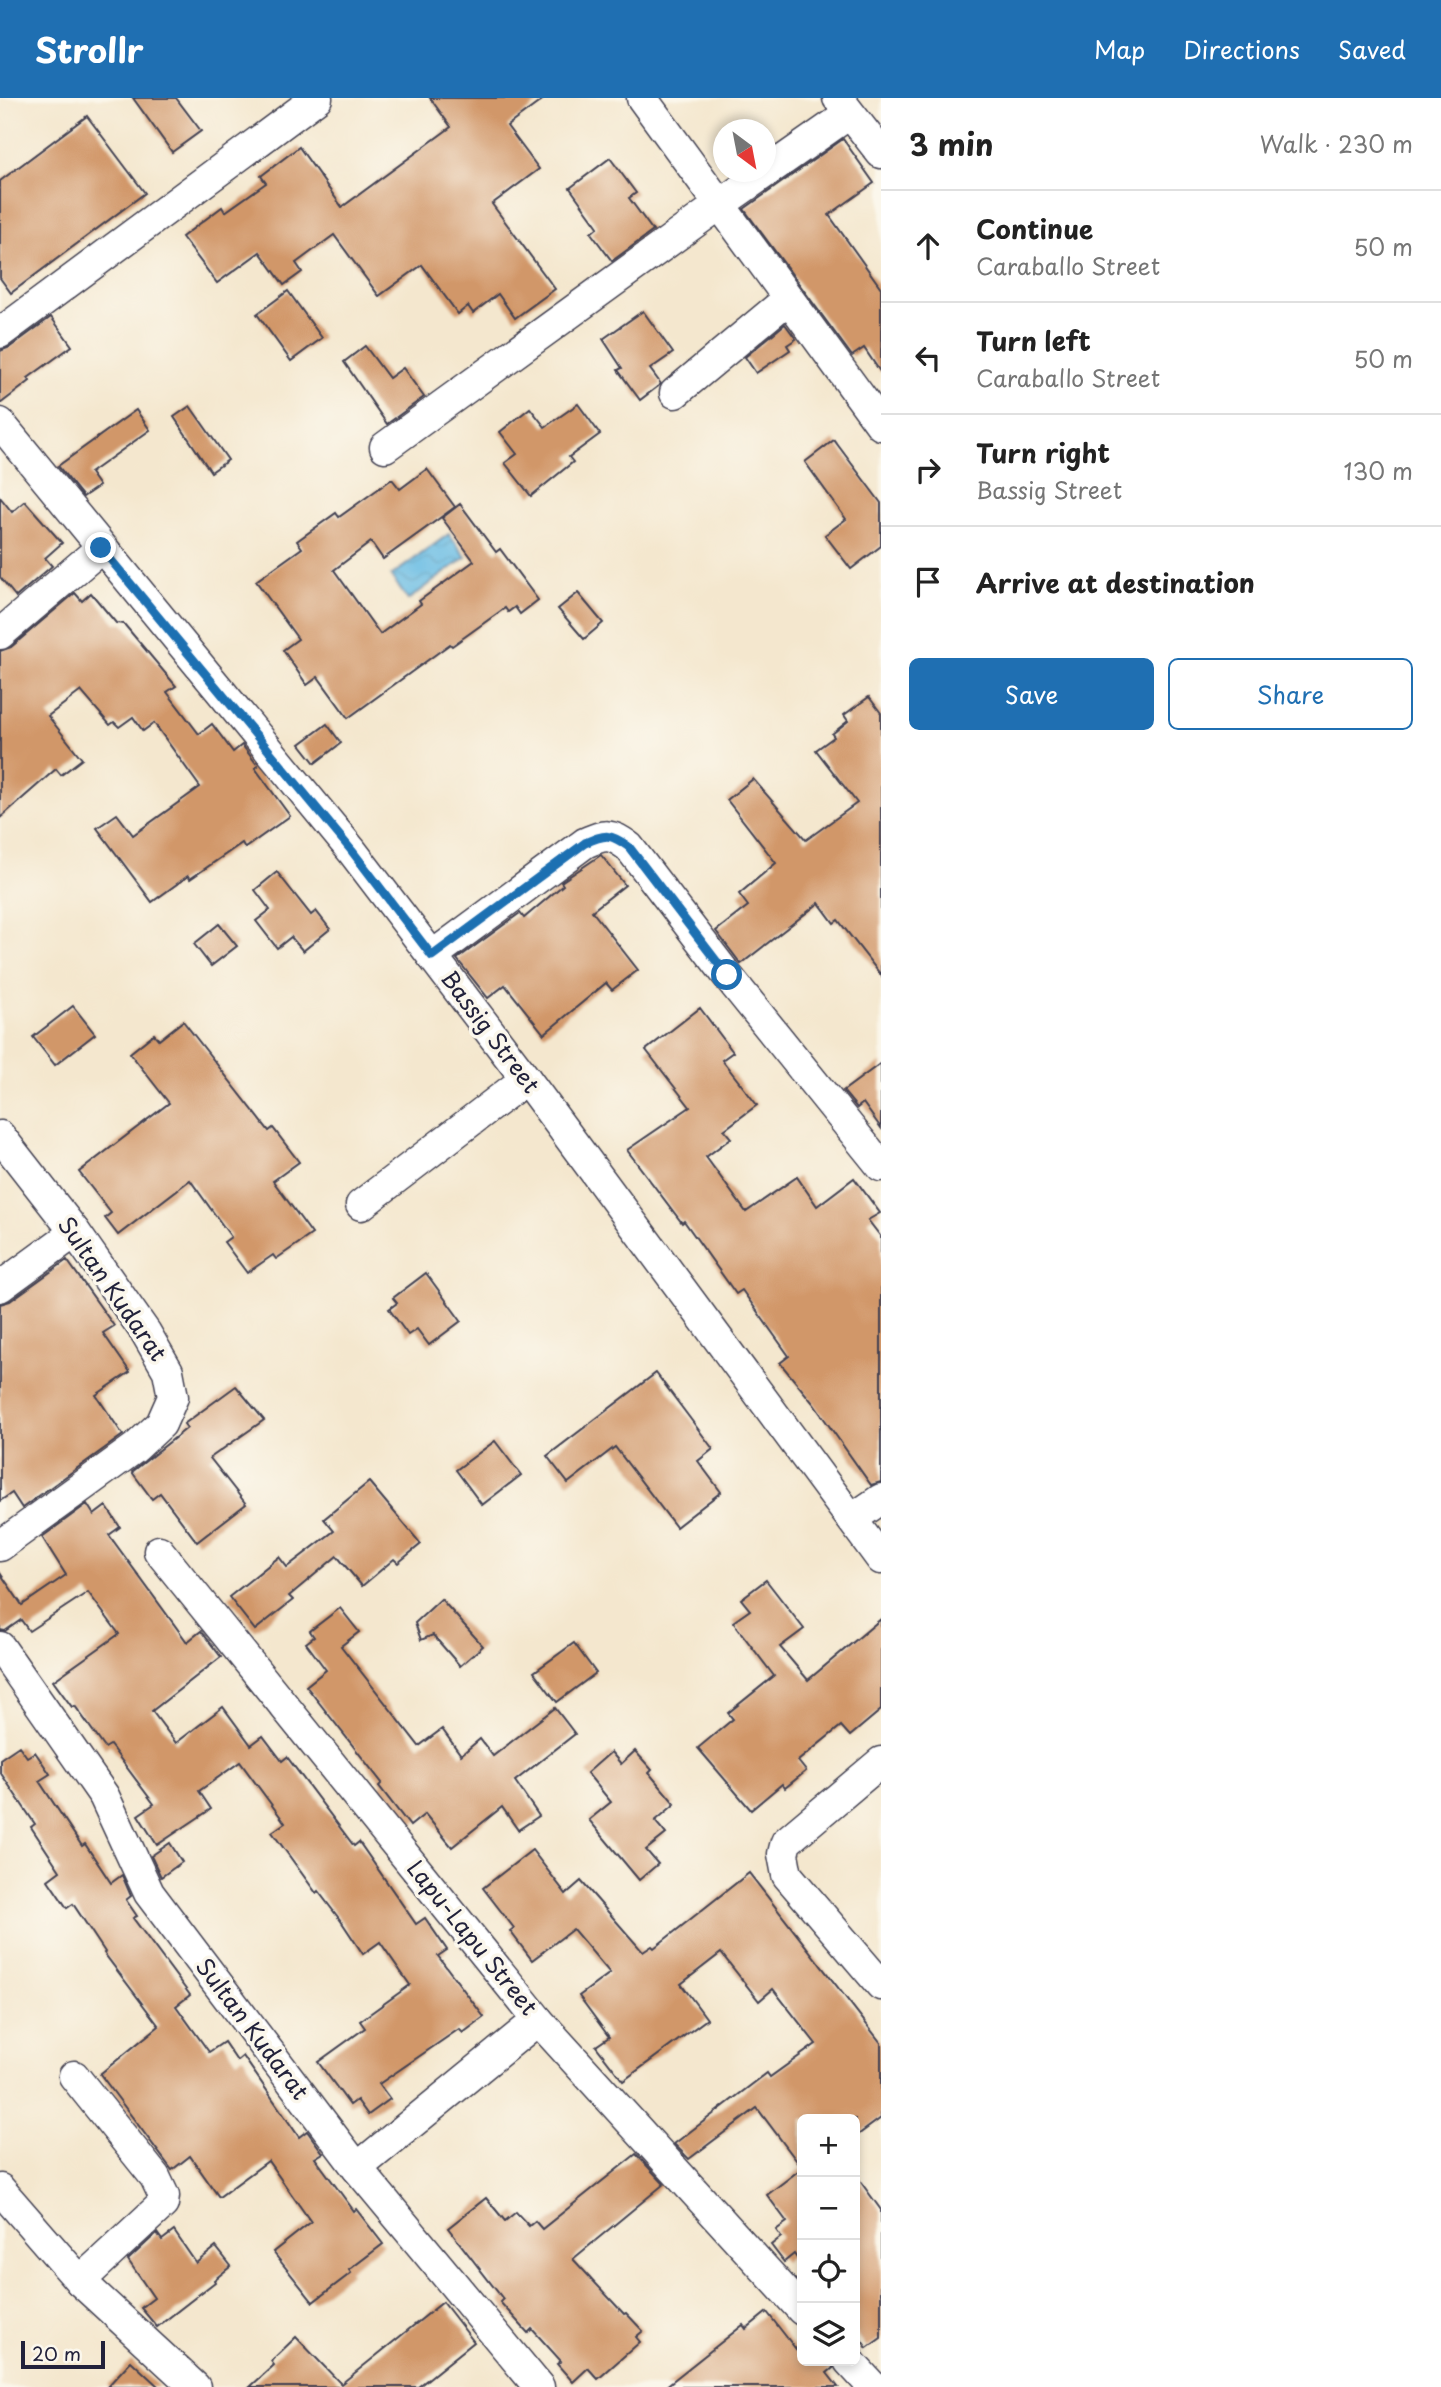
<!DOCTYPE html>
<html lang="en">
<head>
<meta charset="utf-8">
<style>
	body { margin:0; font-family:"Playpen Sans",sans-serif; background:#f2f2f2; color:#222 }
	.controls { position:absolute; right:21px; bottom:21px; display:grid; overflow:hidden; border-radius:10px; box-shadow:0 4px 10px #0003 }
	.controls button { width:63px; height:63px; display:grid; place-items:center; padding:0; border:0; border-bottom:2px solid #e0e0e0; background:#fff; color:#222; font:35px sans-serif }
	.compass { position:absolute; left:713px; top:21px; width:63px; height:63px; border-radius:50%; background:#fff; box-shadow:0 4px 10px #0003; rotate:148deg }
	.scale { position:absolute; left:21px; bottom:18px; width:84px; box-sizing:border-box; padding-left:7px; border:4px solid #22223b; border-top:0; font-size:19px; line-height:24px; white-space:nowrap; color:#22223b; -webkit-text-stroke:5px #fbf7ec; paint-order:stroke }
	.stop { position:absolute; width:21px; height:21px; margin:-16px; border:5px solid #1f6fb2; border-radius:50%; background:#fff }
	.stop.end { background:#1f6fb2; border-color:#fff; box-shadow:0 2px 7px #0008 }
	.list { margin:0; padding:0; list-style:none }
	h2 { display:flex; justify-content:space-between; align-items:center; height:91px; margin:0; padding:0 28px; font-size:30px }
	h2 small { font-size:23px; font-weight:400; color:#767676 }
	.list li { display:grid; grid-template-columns:46px 1fr auto; gap:21px; align-items:center; box-sizing:border-box; height:112px; padding:0 28px; border-top:2px solid #e0e0e0 }
	.list b { display:block; font-size:26px; white-space:nowrap }
	.list p { margin:0; font-size:23px; white-space:nowrap; color:#767676 }
	.list em { font-size:23px; font-style:normal; color:#767676 }
	.actions { display:flex; gap:14px; padding:21px 28px }
	.actions a { flex:1; padding:16px 0; border:2px solid #1f6fb2; border-radius:10px; text-align:center; font-size:24px; color:#1f6fb2 }
	.actions .main { background:#1f6fb2; color:#fff }
	.icon { flex:none; width:38px; height:38px; fill:none; stroke:currentColor; stroke-width:2; stroke-linecap:round; stroke-linejoin:round }
	.map { position:relative; flex:none; width:881px; height:2289px; overflow:hidden }
	header { display:flex; align-items:center; gap:42px; box-sizing:border-box; height:98px; padding:0 35px; background:#1f6fb2; color:#fff }
	header strong { font-size:33px }
	nav { display:flex; gap:38px; margin-inline-start:auto; font-size:24px }
	main { display:flex }
	aside { flex:1; background:#fff }
	.map>svg:first-child { display:block }
	.water { fill:url(#water-waves); stroke:#456f90; stroke-width:2 }
	.building { fill:#d19769 }
	.lines { fill:none; stroke-linecap:round; stroke-linejoin:round }
	.minor-casing { stroke:#424051; stroke-width:33 }
	.minor { stroke:#fff; stroke-width:30 }
	.route { stroke:#1f6fb2; stroke-width:9 }
	.labels { text-anchor:middle; stroke-width:7; stroke-linejoin:round; paint-order:stroke }
	.street-label { font-size:23px; fill:#22223b; stroke:#fbf7ec }
</style>
</head>
<body>
<header>
<strong>Strollr</strong>
<nav><a>Map</a><a>Directions</a><a>Saved</a></nav>
</header>
<main>
<div class="map">
<svg width="881" height="2289" viewBox="0 0 881 2289">
	<defs>
		<pattern id="water-waves" width="16" height="10" patternUnits="userSpaceOnUse" patternTransform="scale(1.75)"><rect width="16" height="10" fill="#68bce4"/><path d="M0 5q4-4 8 0t8 0" fill="none" stroke="#5aa1c4"/></pattern>
	</defs>
	<rect width="100%" height="100%" fill="#fbf7ec"/>
	<filter id="ink" filterUnits="userSpaceOnUse"><feTurbulence type="fractalNoise" baseFrequency=".0143" numOctaves="2"/><feDisplacementMap in="SourceGraphic" scale="14" xChannelSelector="R" yChannelSelector="G"/><feConvolveMatrix kernelMatrix="1 2 1 2 8 2 1 2 1" color-interpolation-filters="sRGB"/></filter>
	<filter id="wash" filterUnits="userSpaceOnUse"><feTurbulence type="fractalNoise" baseFrequency=".00686" numOctaves="4" result="noise"/><feDisplacementMap in="SourceGraphic" scale="28" xChannelSelector="R" yChannelSelector="G"/><feGaussianBlur stdDeviation="1.57" result="paint"/><feColorMatrix in="noise" values="0 0 0 0 0 0 0 0 0 0 0 0 0 0 0 0 0 1.4 0 .05"/><feComposite in="paint" operator="in"/></filter>
	<g filter="url(#wash)">
		<rect width="100%" height="100%" fill="#f4e7ce"/>
		<polygon class="water" points="449,436 466,459 408,502 391,478"/>
		<g id="blocks">
			<g class="building">
				<polygon points="133,0 176,0 201,33 172,54"/>
				<polygon points="430,0 545,0 507,28 539,71 492,106 555,191 515,220 498,196 473,215 468,208 458,216 422,167 379,198 334,137 296,165 302,174 284,187 260,154 217,185 182,139 222,109 225,114 266,85 261,78 299,49 342,109 451,29"/>
				<polygon points="87,18 145,95 11,195 0,180 0,83"/>
				<polygon points="843,41 874,85 829,117 881,190 881,275 864,250 852,258 744,111"/>
				<polygon points="610,60 636,95 629,100 653,133 612,163 591,135 598,129 570,90"/>
				<polygon points="288,193 322,240 291,263 257,216"/>
				<polygon points="643,213 673,255 650,271 661,286 640,302 618,272 622,270 603,241"/>
				<polygon points="51,219 72,248 28,280 30,283 0,306 0,253 10,249"/>
				<polygon points="785,226 796,241 787,247 790,252 756,275 745,259"/>
				<polygon points="365,248 389,280 403,270 424,299 387,326 344,264"/>
				<polygon points="578,306 600,336 569,359 573,364 531,398 505,365 517,356 500,334 530,310 545,329"/>
				<polygon points="190,308 228,362 211,374 174,319"/>
				<polygon points="136,312 150,332 90,375 99,388 83,399 58,368"/>
				<polygon points="834,342 881,405 881,448 851,471 825,437 846,421 805,364"/>
				<polygon points="427,371 455,409 383,461 371,444 334,472 380,536 421,506 419,503 474,463 442,420 460,406 496,454 500,451 538,502 520,516 515,509 508,514 505,510 452,548 450,546 348,620 318,579 307,587 283,552 298,541 256,483 302,450 297,443 336,415 339,419 392,381 400,391"/>
				<polygon points="0,399 12,414 25,403 62,445 45,460 52,468 16,499 0,479"/>
				<polygon points="75,495 82,503 91,495 116,525 124,526 176,588 167,594 199,636 212,626 233,654 242,647 258,668 255,670 290,718 245,750 242,745 190,781 188,778 152,804 97,730 117,716 133,737 200,689 154,625 143,633 133,619 119,629 114,624 110,627 81,593 48,618 82,661 61,677 56,671 0,720 0,553 11,549"/>
				<polygon points="578,495 603,525 584,541 558,511"/>
				<polygon points="869,599 881,615 881,877 838,822 834,825 819,805 741,866 716,833 748,808 739,796 776,765 727,702 753,681 806,742 857,705 816,652 834,639 832,636 848,623 844,617"/>
				<polygon points="327,626 341,645 315,665 300,646"/>
				<polygon points="601,757 625,787 592,813 638,872 612,892 606,885 544,936 505,887 488,900 457,861 520,815 524,820 563,787 561,784"/>
				<polygon points="277,774 311,817 316,813 330,831 303,853 291,839 277,850 256,823 270,812 255,792"/>
				<polygon points="219,826 237,848 211,868 194,846"/>
				<polygon points="73,908 95,936 55,967 33,939"/>
				<polygon points="700,910 733,954 722,962 757,1007 724,1032 731,1040 706,1059 746,1114 797,1079 817,1108 854,1080 880,1115 868,1122 881,1139 881,1384 871,1387 813,1305 780,1265 789,1258 742,1192 736,1196 684,1123 682,1125 627,1052 690,1009 646,952"/>
				<polygon points="183,923 269,1033 273,1030 299,1064 273,1083 312,1136 276,1161 273,1157 247,1175 224,1144 231,1139 190,1082 118,1137 105,1120 111,1115 79,1074 169,1005 130,955 154,936 159,942"/>
				<polygon points="881,965 881,1030 863,1005 857,1010 843,993"/>
				<polygon points="67,1162 114,1228 103,1235 130,1274 96,1297 123,1337 22,1410 12,1395 0,1403 0,1206 10,1203"/>
				<polygon points="426,1175 461,1223 429,1247 417,1231 408,1237 389,1211 397,1205 393,1200"/>
				<polygon points="656,1275 713,1351 698,1363 721,1394 676,1429 615,1349 568,1385 547,1358"/>
				<polygon points="236,1288 264,1322 210,1360 246,1406 197,1444 160,1395 152,1401 132,1374 187,1330 184,1326"/>
				<polygon points="495,1343 521,1377 482,1407 456,1372"/>
				<polygon points="369,1384 421,1446 398,1465 394,1461 362,1488 337,1458 289,1498 293,1502 255,1532 229,1499 279,1459 287,1469 334,1433 324,1421"/>
				<polygon points="87,1406 94,1417 106,1408 120,1429 109,1437 187,1544 201,1533 221,1559 152,1613 176,1645 223,1609 251,1647 263,1638 282,1663 287,1659 354,1748 359,1744 416,1826 425,1820 447,1852 438,1858 484,1919 463,1935 459,1931 379,1986 390,2001 368,2017 357,2002 350,2007 318,1964 365,1930 360,1923 410,1887 380,1844 363,1856 341,1823 318,1793 316,1795 272,1734 285,1725 240,1664 199,1693 211,1711 157,1747 138,1717 154,1706 110,1647 105,1650 75,1608 72,1609 53,1583 119,1536 88,1494 29,1533 21,1522 5,1533 0,1532 0,1475 22,1507 66,1477 42,1439"/>
				<polygon points="766,1482 804,1531 780,1549 808,1582 881,1521 881,1612 850,1638 841,1628 798,1663 806,1673 785,1690 782,1686 751,1712 698,1650 733,1621 728,1615 774,1578 733,1524 750,1512 741,1501"/>
				<polygon points="441,1501 483,1548 460,1568 433,1537 421,1542 415,1525"/>
				<polygon points="340,1510 359,1534 341,1548 419,1648 442,1631 461,1657 480,1641 493,1658 555,1610 575,1636 515,1683 539,1718 518,1732 502,1709 452,1749 425,1716 410,1728 379,1688 382,1685 306,1588 326,1572 306,1545 314,1539 310,1533"/>
				<polygon points="574,1545 596,1575 557,1604 534,1574"/>
				<polygon points="19,1648 27,1659 35,1654 50,1676 39,1683 82,1748 85,1746 111,1785 122,1777 131,1798 126,1802 137,1818 133,1820 190,1897 176,1908 209,1954 224,1944 237,1963 243,1958 299,2039 307,2033 323,2055 315,2060 354,2113 356,2111 383,2146 349,2172 351,2175 313,2204 273,2154 311,2124 268,2063 219,2099 190,2058 172,2072 100,1976 159,1928 104,1855 105,1854 73,1806 67,1810 48,1782 60,1773 31,1729 35,1726 0,1674 0,1661"/>
				<polygon points="635,1653 652,1672 649,1675 675,1706 655,1723 666,1736 646,1752 658,1766 639,1782 589,1722 611,1704 587,1675 611,1654 621,1666"/>
				<polygon points="170,1745 182,1764 161,1779 151,1758"/>
				<polygon points="532,1752 566,1796 581,1783 643,1854 652,1848 654,1850 749,1775 881,1945 881,2020 855,2039 855,2021 802,2021 802,2167 794,2156 784,2164 771,2147 781,2139 776,2132 787,2124 767,2097 802,2070 757,2010 689,2061 674,2046 767,1975 770,1979 816,1946 773,1891 759,1903 721,1855 681,1886 707,1921 623,1983 596,1948 609,1939 579,1898 610,1875 573,1831 532,1862 510,1833 514,1830 483,1790"/>
				<polygon points="636,2056 664,2086 573,2161 624,2216 626,2215 643,2233 636,2239 640,2244 598,2281 588,2270 573,2284 557,2266 561,2263 532,2231 528,2235 500,2204 503,2201 448,2130 486,2100 505,2123 516,2114 529,2128 535,2123 542,2131"/>
				<polygon points="855,2076 881,2112 881,2240 867,2250 855,2233"/>
				<polygon points="174,2133 196,2165 216,2149 231,2168 214,2182 215,2184 157,2229 141,2210 154,2200 128,2162 157,2135 162,2142"/>
				<polygon points="443,2204 474,2244 418,2289 250,2289 274,2267 271,2263 296,2239 341,2286"/>
				<polygon points="767,2214 802,2259 802,2263 832,2263 833,2270 827,2275 838,2289 665,2289 743,2227 746,2231"/>
				<polygon points="131,2263 159,2289 107,2289"/>
			</g>
		</g>
	</g>
	<g filter="url(#ink)">
		<use href="#blocks" fill-opacity="0" stroke="#424051" stroke-width="2"/>
		<g class="lines">
			<defs>
				<g id="minor">
					<polyline points="642,0 881,327"/>
					<polyline points="838,0 881,55"/>
					<polyline points="0,235 317,0"/>
					<polyline points="675,295 788,201"/>
					<polyline points="0,325 352,753 526,981 881,1461"/>
					<polyline points="385,349 719,107 849,16"/>
					<polyline points="0,536 101,450"/>
					<path d="M432,858l153,-113c21,-9 25,-10 44,4l98,128 154,191"/>
					<polyline points="0,1038 75,1134 146,1235 168,1273 173,1299 161,1326 135,1350 0,1448"/>
					<polyline points="361,1107 526,981"/>
					<polyline points="0,1189 75,1134"/>
					<polyline points="852,1421 881,1401"/>
					<polyline points="159,1453 538,1922 802,2212"/>
					<polyline points="0,1549 104,1698 149,1795 357,2070 539,2289"/>
					<polyline points="881,1664 786,1744 783,1756 787,1777 881,1887"/>
					<polyline points="74,1978 155,2079 164,2098 163,2106 80,2183"/>
					<polyline points="357,2070 538,1922"/>
					<polyline points="0,2091 80,2183 195,2289"/>
					<polyline points="849,2263 873,2289"/>
				</g>
			</defs>
			<use href="#minor" class="minor-casing"/>
			<use href="#minor" class="minor"/>
		</g>
	</g>
	<g class="lines" filter="url(#ink)">
		<path class="route" d="M101,450l251,303 80,105 153,-113c21,-9 25,-10 44,4l98,128"/>
	</g>
	<g class="labels">
		<g class="street-label">
			<text transform="translate(490 934) rotate(53)" y="8">Bassig Street</text>
			<text transform="translate(112 1191) rotate(55)" y="8">Sultan Kudarat</text>
			<text transform="translate(472 1840) rotate(51)" y="8">Lapu-Lapu Street</text>
			<text transform="translate(252 1931) rotate(53)" y="8">Sultan Kudarat</text>
		</g>
	</g>
</svg>
<div class="controls">
<button>+</button>
<button>−</button>
<button><svg class="icon" aria-label="locate" viewBox="0 0 24 24"><circle cx="12" cy="12" r="6"/><path d="M12 2v4M12 18v4M2 12h4M18 12h4"/></svg></button>
<button><svg class="icon" aria-label="layers" viewBox="0 0 24 24"><path d="M12 4l9 5-9 5-9-5zM3 14l9 5 9-5"/></svg></button>
</div>
<svg class="compass" viewBox="-18 -18 36 36"><path d="M0-13l5 13h-10z" fill="#e53935"/><path d="M0 13l5-13h-10z" fill="#767676"/></svg>
<div class="scale">20 m</div>
<div class="stop" style="left:727px;top:877px"></div>
<div class="stop end" style="left:101px;top:450px"></div>
</div>
<aside>
<h2>3 min<small>Walk · 230 m</small></h2>
<ul class="list">
<li><svg class="icon" aria-label="ahead" viewBox="0 0 24 24"><path d="M12 20V5M6 11l6-6 6 6"/></svg><div><b>Continue</b><p>Caraballo Street</p></div><em>50 m</em></li>
<li><svg class="icon" aria-label="left" viewBox="0 0 24 24"><path d="M17 20v-9H6M10 6l-5 5 5 5"/></svg><div><b>Turn left</b><p>Caraballo Street</p></div><em>50 m</em></li>
<li><svg class="icon" aria-label="right" viewBox="0 0 24 24"><path d="M7 20v-9h11M14 6l5 5-5 5"/></svg><div><b>Turn right</b><p>Bassig Street</p></div><em>130 m</em></li>
<li><svg class="icon" aria-label="arrive" viewBox="0 0 24 24"><path d="M6 21V4h12l-3 4 3 4H6"/></svg><div><b>Arrive at destination</b></div></li>
</ul>
<div class="actions"><a class="main">Save</a><a>Share</a></div>
</aside>
</main>
</body>
</html>
